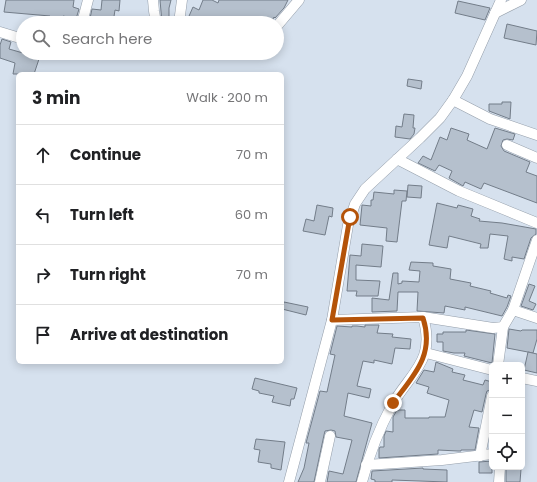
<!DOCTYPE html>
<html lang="en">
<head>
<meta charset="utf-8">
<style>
	body { margin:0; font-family:Poppins,sans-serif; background:#f6f6f6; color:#202124 }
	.controls { position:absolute; right:12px; bottom:12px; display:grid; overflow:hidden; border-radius:6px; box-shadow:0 2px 10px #0003 }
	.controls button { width:36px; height:36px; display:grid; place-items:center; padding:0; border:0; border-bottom:1px solid #e0e0e0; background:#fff; color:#202124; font:20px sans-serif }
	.stop { position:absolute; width:12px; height:12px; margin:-9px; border:3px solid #b45309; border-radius:50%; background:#fff }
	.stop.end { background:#b45309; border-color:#fff; box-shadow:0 1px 4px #0008 }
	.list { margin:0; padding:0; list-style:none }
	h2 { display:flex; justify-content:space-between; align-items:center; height:52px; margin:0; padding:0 16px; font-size:17px }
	h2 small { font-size:13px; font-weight:400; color:#757577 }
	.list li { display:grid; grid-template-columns:26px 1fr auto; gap:12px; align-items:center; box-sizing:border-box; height:60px; padding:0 16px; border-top:1px solid #e0e0e0 }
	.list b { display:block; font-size:15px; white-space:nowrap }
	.list em { font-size:13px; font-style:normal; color:#757577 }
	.icon { flex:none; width:22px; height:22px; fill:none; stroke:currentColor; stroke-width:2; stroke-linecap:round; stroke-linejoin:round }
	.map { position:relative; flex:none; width:537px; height:482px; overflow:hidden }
	.search { position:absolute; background:#fff; box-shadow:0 2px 10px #0003; left:16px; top:16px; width:268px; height:44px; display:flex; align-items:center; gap:10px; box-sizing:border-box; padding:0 14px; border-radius:22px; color:#757577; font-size:15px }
	.panel { position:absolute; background:#fff; box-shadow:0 2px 10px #0003; left:16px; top:72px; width:268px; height:292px; border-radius:6px }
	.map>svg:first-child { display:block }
	.building { fill:#b5c0cd; stroke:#737d89 }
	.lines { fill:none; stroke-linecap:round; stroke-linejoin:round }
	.minor-casing { stroke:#949eaa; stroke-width:11 }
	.minor { stroke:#fff; stroke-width:10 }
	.route { stroke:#b45309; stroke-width:5 }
</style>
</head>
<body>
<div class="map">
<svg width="537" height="482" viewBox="0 0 537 482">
	<rect width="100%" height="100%" fill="#d6e1ee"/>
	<g class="building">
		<polygon points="6,0 74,0 73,7 79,9 76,19 63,16 62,23 49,23 50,16 4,12"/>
		<polygon points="102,0 120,0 119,11 115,10 113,23 89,23 92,9 101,10"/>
		<polygon points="160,0 171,0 169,8 169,23 162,23"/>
		<polygon points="203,0 212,0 218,3 219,0 288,0 284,8 275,18 274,17 271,23 186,23 193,7 199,10"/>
		<polygon points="458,1 490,8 485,20 455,13"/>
		<polygon points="507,24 537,31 536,45 504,38"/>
		<polygon points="2,39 11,42 9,49 23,53 41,53 34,74 13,74 15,63 0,58 0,45"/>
		<polygon points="408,79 422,81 421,89 407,86"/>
		<polygon points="502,102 511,102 510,119 489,111 489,104 502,104"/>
		<polygon points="404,114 414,115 413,128 415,128 414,134 410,139 395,137 396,126 402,127"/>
		<polygon points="451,128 469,134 467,140 487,149 495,128 515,134 513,140 507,139 503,140 501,146 504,151 530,162 526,172 537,176 537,203 484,183 481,189 465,182 463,186 449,178 452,171 439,165 435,171 418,163 423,156 431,160 440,137 447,140"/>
		<polygon points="408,185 422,186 421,198 407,197"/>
		<polygon points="394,190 407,191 406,201 402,201 397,242 386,241 387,228 360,225 362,205 371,206 371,200 373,200 374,192 394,194"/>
		<polygon points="437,203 457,208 458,205 473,209 471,216 480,219 479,221 502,223 536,229 536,234 531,238 524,259 512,257 512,261 504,259 508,236 490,234 488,248 480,248 481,244 449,236 447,248 429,245"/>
		<polygon points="317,205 333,208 332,217 329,216 325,235 303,231 306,219 314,221"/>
		<polygon points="362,244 383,246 381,267 356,265 356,280 380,281 378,296 356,296 357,291 347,291 350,255 361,256"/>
		<polygon points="411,262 433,263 433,266 451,269 450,279 471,283 470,286 491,291 490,293 507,298 508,295 511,296 507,307 502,316 465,307 465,310 445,306 444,313 417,311 418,292 398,292 397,311 372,312 372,298 389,300 393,273 398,273 398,284 402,283 402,281 419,282 420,271 409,270"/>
		<polygon points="529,284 535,286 529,301 536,304 533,310 521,306"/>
		<polygon points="284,302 308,307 306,315 282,309"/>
		<polygon points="365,325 379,325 377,333 393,334 392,337 411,339 410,349 395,348 392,364 374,360 374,363 363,361 357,386 371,389 369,398 348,393 344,416 372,423 356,482 327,482 329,471 343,474 352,440 336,437 335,431 331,430 325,431 324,435 314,482 298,482 304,468 309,443 306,443 320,391 327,392 335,355 330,354 337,326 352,327 352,326 357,326 365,327"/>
		<polygon points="509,329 521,331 522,330 537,330 537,339 533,353 507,348"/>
		<polygon points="466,330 495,334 492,363 464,356 465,353 454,353 443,351 443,342 437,342 437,334 443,334 443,332 466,332"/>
		<polygon points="528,352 537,354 537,373 524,370"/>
		<polygon points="436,362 453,369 452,372 465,375 463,380 483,385 485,380 492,382 492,390 487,391 486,394 482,412 474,410 469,427 479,428 475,450 461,450 461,451 458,451 438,450 438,454 379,458 379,449 380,447 384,447 384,436 386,431 393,432 393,417 397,410 405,410 405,418 429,418 429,417 445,417 449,400 427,393 429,387 416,383 424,370 434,372"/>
		<polygon points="255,378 297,388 294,399 291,399 290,406 272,402 274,396 259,393 259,391 252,389"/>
		<polygon points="256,439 285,442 281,470 271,468 271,464 258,462 260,450 254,449"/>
		<polygon points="492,461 492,473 479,473 479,462"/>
		<polygon points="506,467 517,467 517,469 521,469 520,482 506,482"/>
		<polygon points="423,468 423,469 447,470 447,482 392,480 392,482 375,482 375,480 371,479 372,471"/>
	</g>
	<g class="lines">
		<defs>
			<g id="minor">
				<polyline points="153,0 154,11 156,23"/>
				<polyline points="495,13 521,0"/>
				<polyline points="82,23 88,0"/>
				<polyline points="179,23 182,0"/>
				<polyline points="277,26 299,0"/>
				<polyline points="0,32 23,39"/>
				<polyline points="453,100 490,119 537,135"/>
				<polyline points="507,145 537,158"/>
				<polyline points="397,159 459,191 537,223"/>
				<polyline points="513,310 537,318"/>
				<polyline points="423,317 493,328 503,327 513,310 537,240"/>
				<path d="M332,320l91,-3c13,44 -12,55 -31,88 -13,24 -23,50 -30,77"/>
				<polyline points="426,353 492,370"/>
				<polyline points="498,365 503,327"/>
				<polyline points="522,378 537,381"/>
				<polyline points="480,456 492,396"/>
				<polyline points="366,465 442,460 492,454"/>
				<polyline points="289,482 332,320 348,225 355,204 365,189 420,138 440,118 453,100 467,76 501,0"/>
				<polyline points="320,482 330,436"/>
				<polyline points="499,482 500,467"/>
			</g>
		</defs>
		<use href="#minor" class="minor-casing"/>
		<use href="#minor" class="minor"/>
	</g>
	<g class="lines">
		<path class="route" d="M350,217l-18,103 91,-2c12,37 -9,57 -30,85"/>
	</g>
</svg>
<div class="controls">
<button>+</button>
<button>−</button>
<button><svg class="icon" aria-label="locate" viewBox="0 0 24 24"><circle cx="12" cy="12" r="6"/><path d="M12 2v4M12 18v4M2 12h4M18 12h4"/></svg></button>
</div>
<div class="stop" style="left:350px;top:217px"></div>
<div class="stop end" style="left:393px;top:403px"></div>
<div class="search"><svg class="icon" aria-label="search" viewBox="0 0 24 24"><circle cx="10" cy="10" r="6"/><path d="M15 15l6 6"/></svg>Search here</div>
<section class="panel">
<h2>3 min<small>Walk · 200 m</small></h2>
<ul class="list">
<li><svg class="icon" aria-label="ahead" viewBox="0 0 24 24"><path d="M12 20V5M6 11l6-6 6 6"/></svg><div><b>Continue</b></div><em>70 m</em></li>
<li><svg class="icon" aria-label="left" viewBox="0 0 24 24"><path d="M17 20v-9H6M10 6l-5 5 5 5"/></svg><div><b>Turn left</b></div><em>60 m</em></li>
<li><svg class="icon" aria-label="right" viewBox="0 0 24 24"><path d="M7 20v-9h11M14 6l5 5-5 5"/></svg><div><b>Turn right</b></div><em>70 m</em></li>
<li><svg class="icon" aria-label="arrive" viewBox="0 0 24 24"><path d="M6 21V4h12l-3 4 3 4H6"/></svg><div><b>Arrive at destination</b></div></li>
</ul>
</section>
</div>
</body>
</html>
